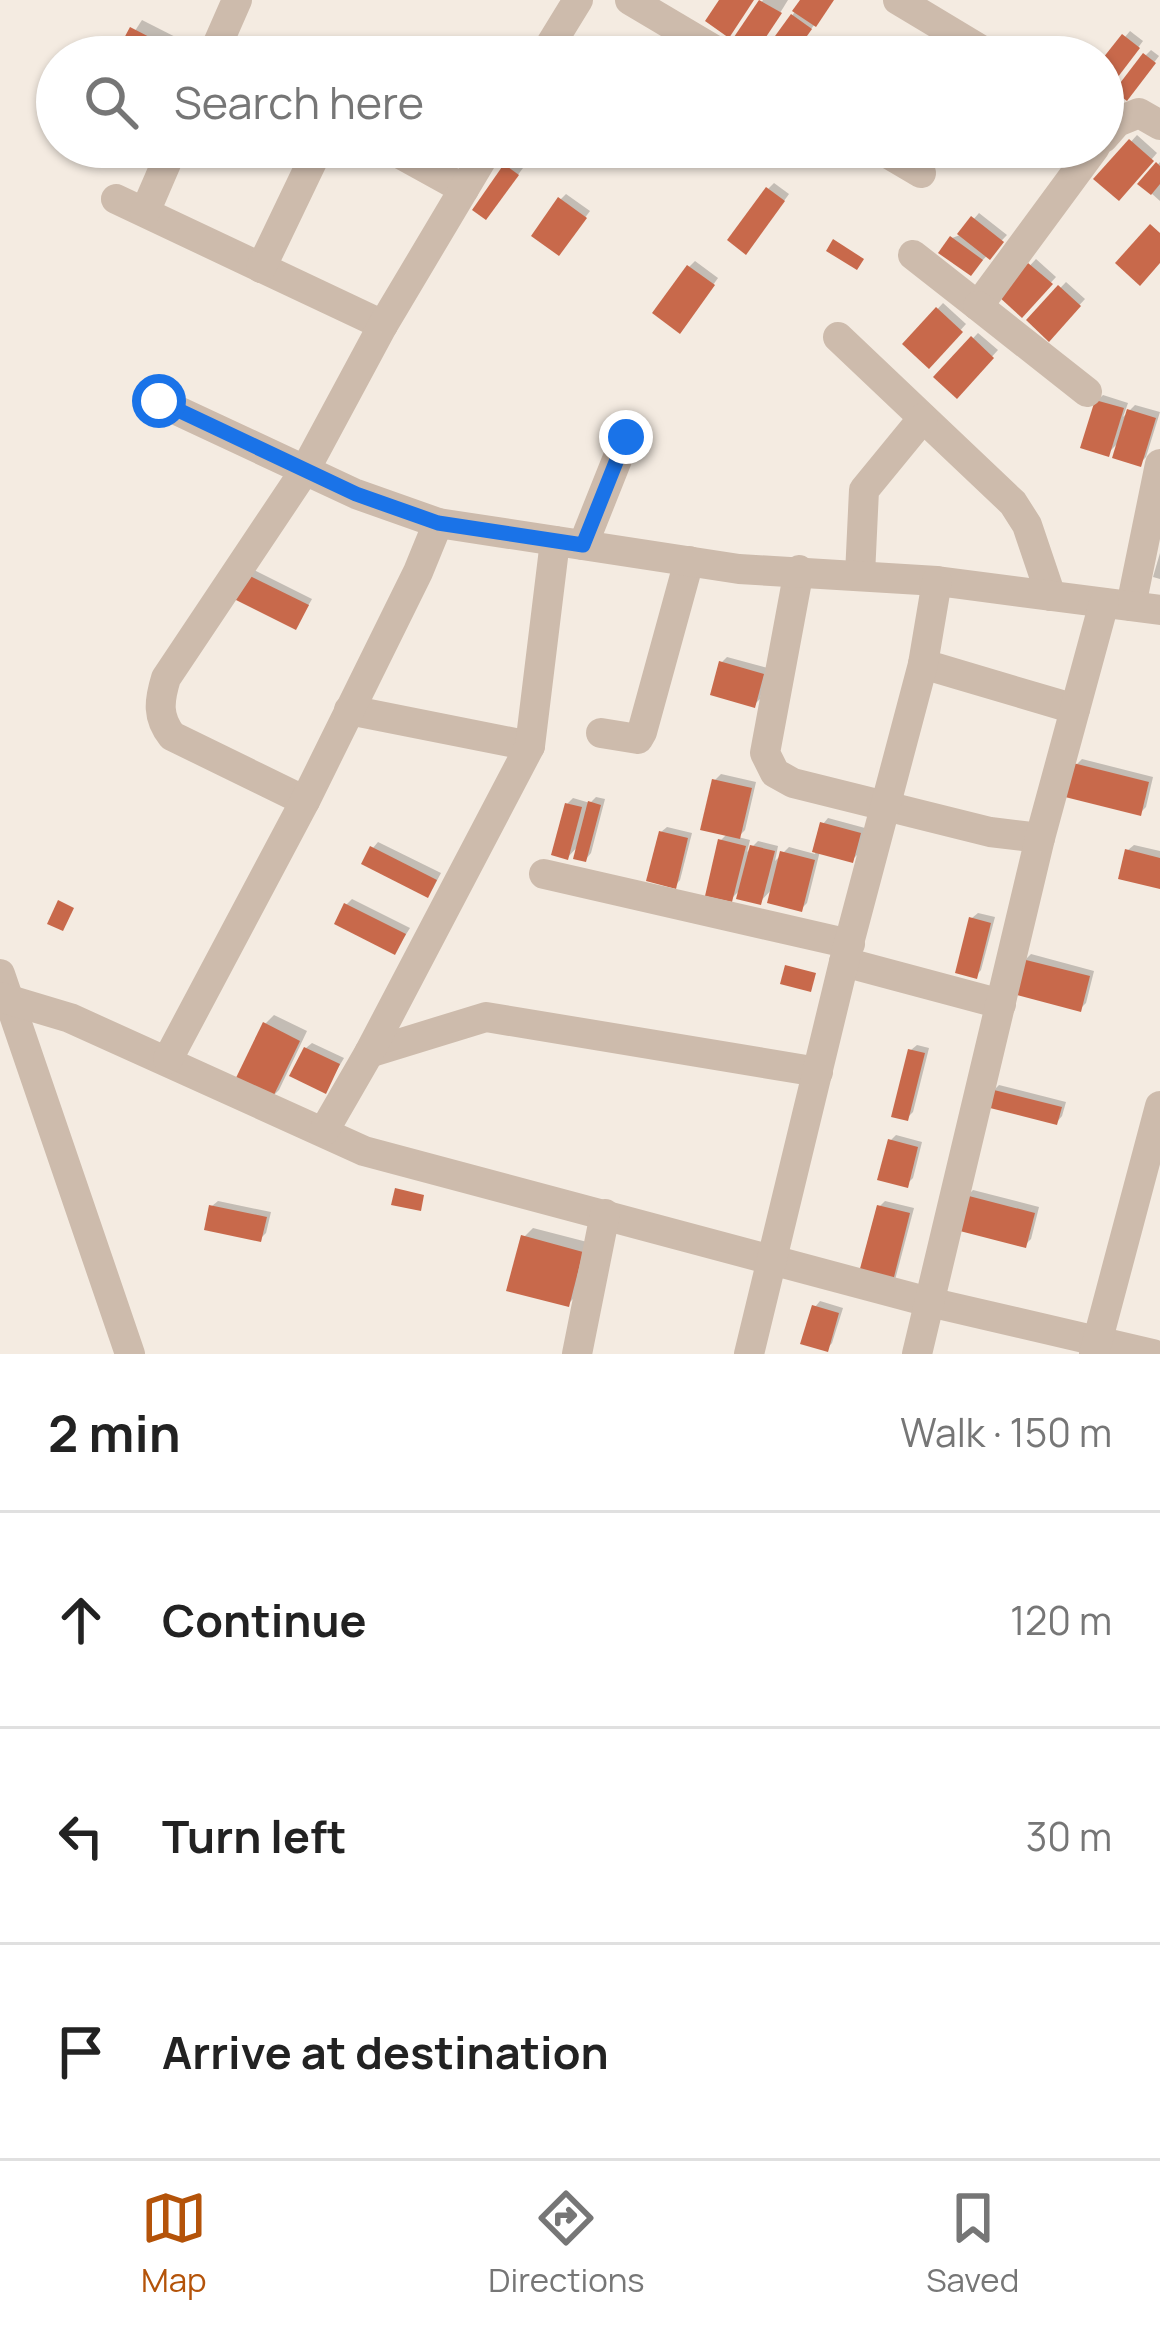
<!DOCTYPE html>
<html lang="en">
<head>
<meta charset="utf-8">
<style>
	body { margin:0; font-family:Manrope,sans-serif; background:#f2f2f2; color:#222 }
	.stop { position:absolute; width:36px; height:36px; margin:-27px; border:9px solid #1a73e8; border-radius:50%; background:#fff }
	.stop.end { background:#1a73e8; border-color:#fff; box-shadow:0 3px 12px #0008 }
	.list { margin:0; padding:0; list-style:none }
	h2 { display:flex; justify-content:space-between; align-items:center; height:156px; margin:0; padding:0 48px; font-size:51px }
	h2 small { font-size:39px; font-weight:400; color:#767676 }
	.list li { display:grid; grid-template-columns:78px 1fr auto; gap:36px; align-items:center; box-sizing:border-box; height:216px; padding:0 48px; border-top:3px solid #e0e0e0 }
	.list b { display:block; font-size:45px; white-space:nowrap }
	.list em { font-size:39px; font-style:normal; color:#767676 }
	.icon { flex:none; width:66px; height:66px; fill:none; stroke:currentColor; stroke-width:2; stroke-linecap:round; stroke-linejoin:round }
	.map { position:relative; flex:none; width:1160px; height:1354px; overflow:hidden }
	.search { position:absolute; background:#fff; box-shadow:0 3px 9px #0004; left:36px; right:36px; top:36px; height:132px; display:flex; align-items:center; gap:30px; box-sizing:border-box; padding:0 42px; border-radius:66px; color:#767676; font-size:45px }
	.sheet { height:804px; background:#fff }
	nav { display:flex; justify-content:space-around; align-items:center; box-sizing:border-box; height:168px; border-top:3px solid #e0e0e0; background:#fff; font-size:33px; color:#767676 }
	nav a { display:grid; justify-items:center; gap:6px }
	nav .on { color:#b45309 }
	.map>svg:first-child { display:block }
	.shadow { fill:#0003 }
	.building { fill:#c8694b }
	.lines { fill:none; stroke-linecap:round; stroke-linejoin:round }
	.minor { stroke:#cdbbac; stroke-width:30 }
	.route { stroke:#1a73e8; stroke-width:15 }
</style>
</head>
<body>
<div class="map">
<svg width="1160" height="1354" viewBox="0 0 1160 1354">
	<rect width="100%" height="100%" fill="#f4ebe1"/>
	<g class="shadow">
		<polygon points="763,0 788,0 762,42 738,36"/>
		<polygon points="803,0 833,0 790,57 772,57 766,53"/>
		<polygon points="142,20 203,51 200,57 118,57"/>
		<polygon points="1130,31 1143,41 1113,81 1103,83 1103,63"/>
		<polygon points="1151,50 1159,56 1132,91 1146,55"/>
		<polygon points="1137,135 1157,153 1119,197 1098,179"/>
		<polygon points="512,160 523,168 491,211 476,209"/>
		<polygon points="1160,162 1160,201 1141,184"/>
		<polygon points="774,183 789,194 752,245 768,189"/>
		<polygon points="566,194 590,211 564,246 561,199"/>
		<polygon points="979,213 1007,235 976,267 952,238 960,235"/>
		<polygon points="1036,259 1056,277 1022,314 1002,296"/>
		<polygon points="695,261 718,278 685,324 689,267"/>
		<polygon points="1066,282 1085,299 1049,338 1030,320"/>
		<polygon points="943,303 966,324 929,365 906,344"/>
		<polygon points="978,333 998,350 957,395 937,377"/>
		<polygon points="1103,395 1128,403 1123,417 1135,405 1160,412 1146,457 1140,463 1120,441 1108,453 1097,401"/>
		<polygon points="1160,553 1160,579 1153,577"/>
		<polygon points="252,569 312,599 296,627 236,597"/>
		<polygon points="727,657 768,668 760,699 754,705 722,662"/>
		<polygon points="1082,759 1153,777 1146,807 1140,813 1076,765"/>
		<polygon points="721,774 756,782 745,830 738,837 750,840 747,852 758,841 778,846 775,861 789,847 815,854 823,824 828,818 865,828 858,854 852,860 820,851 807,903 801,909 774,887 760,902 742,888 731,899 721,840 728,833 715,780"/>
		<polygon points="596,797 605,799 591,853 586,859 580,844 568,857 567,804 573,798 590,803"/>
		<polygon points="667,827 692,833 680,880 675,886 661,832"/>
		<polygon points="378,842 441,873 433,888 428,894 373,848"/>
		<polygon points="1134,845 1160,851 1160,886 1128,850"/>
		<polygon points="352,899 410,928 395,952 346,905"/>
		<polygon points="978,913 995,917 981,970 976,976 972,918"/>
		<polygon points="1031,954 1094,971 1086,1003 1080,1009 1025,960"/>
		<polygon points="274,1015 307,1031 279,1090 270,1099 265,1024"/>
		<polygon points="312,1043 344,1058 325,1090 306,1048"/>
		<polygon points="917,1045 929,1048 913,1112 907,1118 911,1050"/>
		<polygon points="999,1085 1066,1102 1062,1116 1057,1122 993,1091"/>
		<polygon points="896,1135 922,1142 913,1178 907,1184 890,1141"/>
		<polygon points="973,1190 1039,1207 1031,1239 1025,1245 967,1196"/>
		<polygon points="218,1201 271,1212 266,1233 260,1239 212,1206"/>
		<polygon points="885,1201 914,1208 895,1280 890,1285 879,1207"/>
		<polygon points="533,1228 591,1243 577,1295 568,1304 524,1237"/>
		<polygon points="820,1301 843,1308 832,1343 827,1349 815,1307"/>
	</g>
	<g class="building">
		<polygon points="719,0 754,0 729,38 705,21"/>
		<polygon points="759,0 782,13 756,52 734,37"/>
		<polygon points="800,0 834,0 816,27 792,11"/>
		<polygon points="791,14 812,29 792,57 767,57 762,54"/>
		<polygon points="130,27 188,57 114,57"/>
		<polygon points="1122,34 1140,48 1108,90 1103,87 1103,58"/>
		<polygon points="1143,53 1156,63 1127,101 1114,91"/>
		<polygon points="1129,139 1154,161 1119,201 1093,179"/>
		<polygon points="1156,162 1160,166 1160,184 1151,195 1137,184"/>
		<polygon points="504,164 519,175 486,220 472,210"/>
		<polygon points="766,187 785,201 746,255 727,240"/>
		<polygon points="558,197 587,218 559,256 531,236"/>
		<polygon points="971,216 1004,242 990,260 957,234"/>
		<polygon points="1150,224 1160,233 1160,263 1140,286 1115,263"/>
		<polygon points="950,236 983,260 971,276 938,253"/>
		<polygon points="833,239 864,259 857,270 826,251"/>
		<polygon points="1028,263 1053,284 1022,318 998,296"/>
		<polygon points="687,265 715,285 680,334 652,313"/>
		<polygon points="1058,285 1081,306 1049,342 1026,320"/>
		<polygon points="936,307 963,332 929,369 902,344"/>
		<polygon points="971,336 994,358 957,399 933,377"/>
		<polygon points="1095,400 1124,408 1109,457 1080,448"/>
		<polygon points="1127,409 1156,418 1141,467 1112,458"/>
		<polygon points="244,573 309,605 296,630 232,598"/>
		<polygon points="719,661 764,674 755,708 710,695"/>
		<polygon points="1073,763 1149,782 1141,816 1065,797"/>
		<polygon points="712,779 752,788 740,839 700,830"/>
		<polygon points="588,801 601,805 586,862 573,859"/>
		<polygon points="565,803 582,807 568,860 551,855"/>
		<polygon points="820,822 861,833 853,863 812,852"/>
		<polygon points="659,831 688,838 676,889 646,881"/>
		<polygon points="718,839 746,846 732,902 705,896"/>
		<polygon points="750,845 775,851 761,905 736,899"/>
		<polygon points="370,846 437,880 428,898 361,864"/>
		<polygon points="1125,849 1160,858 1160,889 1118,879"/>
		<polygon points="780,851 815,860 802,912 767,903"/>
		<polygon points="58,900 74,908 63,931 47,924"/>
		<polygon points="344,903 406,934 395,955 334,924"/>
		<polygon points="969,917 991,923 977,979 955,973"/>
		<polygon points="1022,959 1090,976 1081,1012 1013,994"/>
		<polygon points="785,965 816,973 811,992 780,984"/>
		<polygon points="263,1022 300,1041 270,1103 233,1084"/>
		<polygon points="304,1047 340,1064 326,1094 289,1076"/>
		<polygon points="908,1049 925,1053 908,1121 891,1117"/>
		<polygon points="990,1089 1062,1107 1057,1125 986,1107"/>
		<polygon points="888,1139 918,1147 908,1188 877,1180"/>
		<polygon points="395,1188 424,1195 421,1211 391,1205"/>
		<polygon points="965,1195 1035,1213 1026,1248 956,1230"/>
		<polygon points="209,1205 267,1217 261,1242 204,1230"/>
		<polygon points="877,1205 910,1213 891,1289 857,1280"/>
		<polygon points="521,1235 583,1252 569,1307 506,1291"/>
		<polygon points="812,1305 839,1313 828,1352 800,1344"/>
	</g>
	<g class="lines">
		<g class="minor">
			<polyline points="630,0 726,57"/>
			<polyline points="898,0 993,57"/>
			<polyline points="212,57 237,0"/>
			<polyline points="543,57 578,0"/>
			<polyline points="1103,138 1117,122 1139,113 1160,125"/>
			<polyline points="388,147 464,189"/>
			<polyline points="877,147 921,173"/>
			<polyline points="116,199 383,325"/>
			<polyline points="145,212 173,147"/>
			<polyline points="913,255 978,306 1095,147"/>
			<polyline points="261,268 319,147"/>
			<polyline points="978,306 1087,392"/>
			<polyline points="838,337 1013,503 1027,525 1051,596"/>
			<polyline points="159,402 356,494 438,523"/>
			<polyline points="583,545 626,437"/>
			<polyline points="799,570 765,753 775,773 793,783 990,832 1040,838"/>
			<polyline points="860,575 864,490 923,418"/>
			<polyline points="1131,606 1160,464"/>
			<polyline points="923,664 1075,709"/>
			<polyline points="349,710 530,746"/>
			<polyline points="601,733 638,739 642,732 689,561"/>
			<path d="M305,801l-133,-65c-15,-19 -13,-35 -6,-58l139,-208 78,-145 106,-178"/>
			<polyline points="544,874 850,944"/>
			<polyline points="844,962 1001,1004"/>
			<polyline points="0,974 130,1354"/>
			<polyline points="0,997 70,1018 364,1151 929,1302 1153,1354"/>
			<polyline points="369,1053 486,1017 818,1072"/>
			<polyline points="168,1059 305,801 418,572 438,523 739,569 937,581 1160,610"/>
			<polyline points="324,1131 369,1053 530,746 555,541"/>
			<polyline points="577,1354 605,1214"/>
			<polyline points="749,1354 844,962 923,664 937,581"/>
			<polyline points="917,1354 1040,838 1104,603"/>
			<polyline points="1094,1354 1160,1106"/>
		</g>
	</g>
	<g class="lines">
		<polyline class="route" points="159,401 356,494 438,523 583,545 626,437"/>
	</g>
</svg>
<div class="stop" style="left:159px;top:401px"></div>
<div class="stop end" style="left:626px;top:437px"></div>
<div class="search"><svg class="icon" aria-label="search" viewBox="0 0 24 24"><circle cx="10" cy="10" r="6"/><path d="M15 15l6 6"/></svg>Search here</div>
</div>
<section class="sheet">
<h2>2 min<small>Walk · 150 m</small></h2>
<ul class="list">
<li><svg class="icon" aria-label="ahead" viewBox="0 0 24 24"><path d="M12 20V5M6 11l6-6 6 6"/></svg><div><b>Continue</b></div><em>120 m</em></li>
<li><svg class="icon" aria-label="left" viewBox="0 0 24 24"><path d="M17 20v-9H6M10 6l-5 5 5 5"/></svg><div><b>Turn left</b></div><em>30 m</em></li>
<li><svg class="icon" aria-label="arrive" viewBox="0 0 24 24"><path d="M6 21V4h12l-3 4 3 4H6"/></svg><div><b>Arrive at destination</b></div></li>
</ul>
</section>
<nav>
<a class="on"><svg class="icon" aria-label="map" viewBox="0 0 24 24"><path d="M3 6l6-2 6 2 6-2v14l-6 2-6-2-6 2zM9 4v14M15 6v14"/></svg>Map</a>
<a><svg class="icon" aria-label="directions" viewBox="0 0 24 24"><path d="M12 3l9 9-9 9-9-9zM9 14v-3h6M13 9l2 2-2 2"/></svg>Directions</a>
<a><svg class="icon" aria-label="saved" viewBox="0 0 24 24"><path d="M7 4h10v16l-5-4-5 4z"/></svg>Saved</a>
</nav>
</body>
</html>
